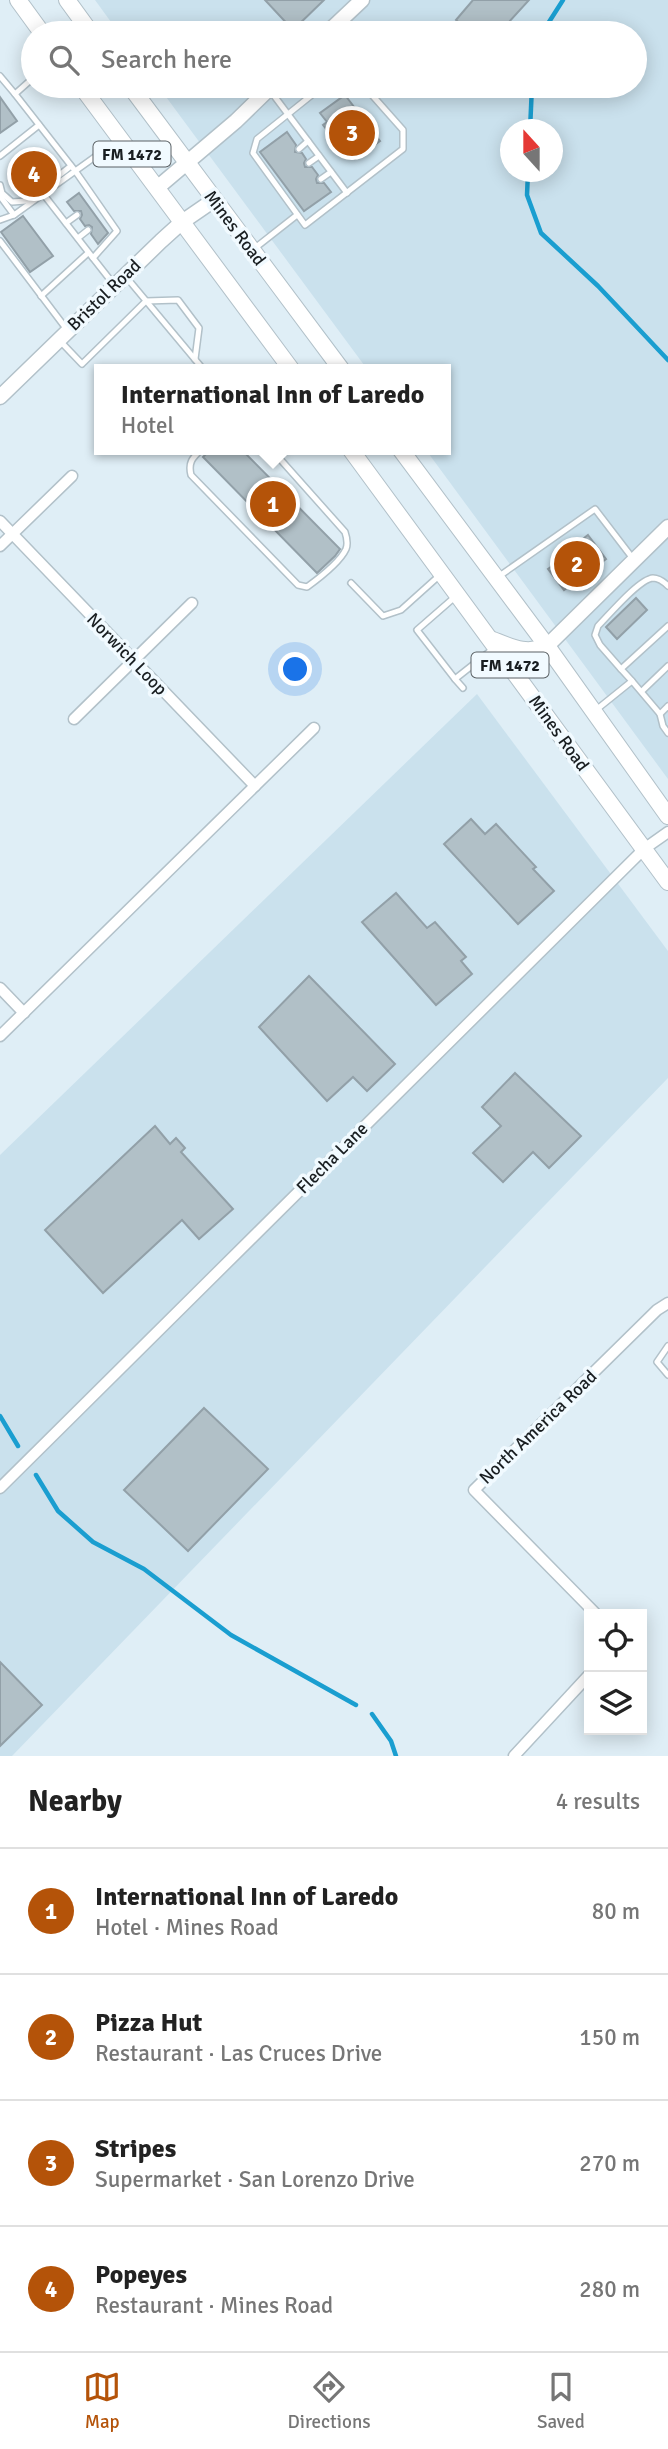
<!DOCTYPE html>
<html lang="en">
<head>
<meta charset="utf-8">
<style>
	body { margin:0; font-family:Signika,sans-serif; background:#f6f6f6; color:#222 }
	.controls { position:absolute; right:21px; bottom:21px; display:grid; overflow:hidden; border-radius:0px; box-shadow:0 4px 18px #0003 }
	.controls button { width:63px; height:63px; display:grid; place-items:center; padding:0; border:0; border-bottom:2px solid #e0e0e0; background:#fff; color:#222; font:35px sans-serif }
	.compass { position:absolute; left:500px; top:119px; width:63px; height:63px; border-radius:50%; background:#fff; box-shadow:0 4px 18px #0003; rotate:339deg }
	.you { position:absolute; left:296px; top:670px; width:24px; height:24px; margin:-18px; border:5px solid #fff; border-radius:50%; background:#1a73e8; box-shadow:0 0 0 10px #1a73e833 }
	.badge { display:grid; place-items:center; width:46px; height:46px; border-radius:50%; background:#b45309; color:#fff; font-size:23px; font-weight:700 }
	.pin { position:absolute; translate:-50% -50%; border:4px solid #fff; box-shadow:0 2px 7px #0006 }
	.popup { position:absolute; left:94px; top:364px; width:357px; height:91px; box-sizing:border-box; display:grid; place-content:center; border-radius:0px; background:#fff; filter:drop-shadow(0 2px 5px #0005); font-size:23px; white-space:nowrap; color:#767676 }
	.popup b { font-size:26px; color:#222 }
	.popup::after { content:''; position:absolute; left:50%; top:100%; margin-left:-14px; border:14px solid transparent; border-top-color:#fff }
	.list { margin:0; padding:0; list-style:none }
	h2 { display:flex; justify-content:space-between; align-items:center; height:91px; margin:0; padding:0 28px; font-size:30px }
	h2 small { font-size:23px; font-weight:400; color:#767676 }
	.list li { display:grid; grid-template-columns:46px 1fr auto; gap:21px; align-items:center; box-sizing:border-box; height:126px; padding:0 28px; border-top:2px solid #e0e0e0 }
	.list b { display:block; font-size:26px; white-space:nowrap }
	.list p { margin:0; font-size:23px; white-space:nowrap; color:#767676 }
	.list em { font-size:23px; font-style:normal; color:#767676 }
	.icon { flex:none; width:38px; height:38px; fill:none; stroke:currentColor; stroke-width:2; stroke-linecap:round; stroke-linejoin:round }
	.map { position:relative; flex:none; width:668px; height:1756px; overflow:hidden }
	.search { position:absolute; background:#fff; box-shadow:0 4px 18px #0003; left:21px; right:21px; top:21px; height:77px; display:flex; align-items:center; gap:18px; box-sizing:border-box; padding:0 24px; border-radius:38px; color:#767676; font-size:26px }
	.sheet { height:595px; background:#fff }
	nav { display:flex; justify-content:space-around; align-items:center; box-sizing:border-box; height:98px; border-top:2px solid #e0e0e0; background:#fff; font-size:19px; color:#767676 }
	nav a { display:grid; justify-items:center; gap:4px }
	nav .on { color:#b45309 }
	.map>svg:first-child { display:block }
	.built { fill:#cae1ed; fill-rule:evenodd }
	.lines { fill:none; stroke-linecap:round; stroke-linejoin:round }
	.stream { stroke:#1a9ed0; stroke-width:4.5 }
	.building { fill:#b1c0c7; stroke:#92a0a8; stroke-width:2 }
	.lane-casing { stroke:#b2c1c9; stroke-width:8 }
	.street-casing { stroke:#b2c1c9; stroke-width:13 }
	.secondary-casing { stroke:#b2c1c9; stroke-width:17 }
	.primary-casing { stroke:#b2c1c9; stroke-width:18 }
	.lane { stroke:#fff; stroke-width:5 }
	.street { stroke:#fff; stroke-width:10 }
	.secondary { stroke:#fff; stroke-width:14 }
	.primary { stroke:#fff; stroke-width:16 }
	.labels { text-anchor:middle; stroke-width:7; stroke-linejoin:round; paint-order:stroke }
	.shield { fill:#f1faff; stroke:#5a6064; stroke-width:2 }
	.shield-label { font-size:16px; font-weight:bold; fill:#191e21 }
	.street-label { font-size:18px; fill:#191e21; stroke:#f1faff }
</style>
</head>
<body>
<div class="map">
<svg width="668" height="1756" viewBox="0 0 668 1756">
	<rect width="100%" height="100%" fill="#dfeef6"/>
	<g class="built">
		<path d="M95,0h573v779l-242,-329h20v-81h-79l-209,-283h477v-53h-516zM510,130h42v42h-42z"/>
		<polygon points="477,694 668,951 668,1078 12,1756 0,1756 0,1155"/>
	</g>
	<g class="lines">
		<g class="stream">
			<polyline points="542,33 563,0"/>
			<polyline points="530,130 532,86"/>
			<polyline points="528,172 527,195 541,233 598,286 668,360"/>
			<polyline points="0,1416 18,1446"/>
			<polyline points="36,1475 58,1511 93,1542 144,1569 231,1635 356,1705"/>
			<polyline points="372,1714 391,1741 396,1756"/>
		</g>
	</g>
	<g class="building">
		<polygon points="265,0 324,0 293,30"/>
		<polygon points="473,0 529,0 499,33 471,33 456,20"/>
		<polygon points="345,95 380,141 355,159 347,149 343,151 323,125 327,122 320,113"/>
		<polygon points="0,97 17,121 0,133"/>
		<polygon points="287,132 296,145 295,152 302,153 306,159 304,163 305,167 312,167 318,175 316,179 317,183 324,183 331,192 304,211 260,152"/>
		<polygon points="43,154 55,172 24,196 12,179 26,167 24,165 34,157 36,160"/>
		<polygon points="79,193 108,233 98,244 91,234 92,227 89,225 85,226 80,219 82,215 81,211 74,211 67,202"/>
		<polygon points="23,216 53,256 30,272 1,232"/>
		<polygon points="210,450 242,450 340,549 335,556 317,573 203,457"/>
		<polygon points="588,535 606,559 564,590 548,569 562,559 558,553 572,543 575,545"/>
		<polygon points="636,598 647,610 617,639 606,627"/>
		<polygon points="471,819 485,834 496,824 536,867 533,869 554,891 518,924 444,844"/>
		<polygon points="396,893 427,928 435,922 466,957 461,961 472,974 436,1005 362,922"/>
		<polygon points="309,976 395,1064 367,1091 353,1077 327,1101 259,1027"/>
		<polygon points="515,1073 581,1136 549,1168 533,1152 503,1182 473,1153 501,1126 482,1107"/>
		<polygon points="155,1126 170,1144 176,1138 185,1148 181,1152 233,1209 199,1239 182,1220 103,1293 45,1230"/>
		<polygon points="204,1408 268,1469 188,1551 124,1490"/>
		<polygon points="0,1662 42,1705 0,1746"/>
	</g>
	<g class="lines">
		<defs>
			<g id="lane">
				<polyline points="0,76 15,94 33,78"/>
				<polyline points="323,86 257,139 253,153 305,225 403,149 403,130 364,86"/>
				<polyline points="269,89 347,193"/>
				<polyline points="15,94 76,172 117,231 93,258 44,195"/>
				<polyline points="299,149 308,141"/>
				<polyline points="0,156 39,125"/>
				<polyline points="309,163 319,156"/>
				<polyline points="321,179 331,172"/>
				<polyline points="0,185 2,193 12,202 26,201 71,166"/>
				<polyline points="0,196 14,215 117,141"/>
				<polyline points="0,220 14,215"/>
				<polyline points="66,223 77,215"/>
				<polyline points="78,238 88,230"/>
				<polyline points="0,241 68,331"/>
				<polyline points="255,248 297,215"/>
				<polyline points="93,258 115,286"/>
				<polyline points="127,278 203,369"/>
				<polyline points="41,296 88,253"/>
				<polyline points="61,342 82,364 146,301 178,300 199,328 195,359"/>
				<path d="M201,450c-9,8 -13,13 -10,25l107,110 9,2c11,-8 33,-25 39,-38 2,-5 1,-11 -1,-17l-73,-82"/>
				<polyline points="498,577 595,509 634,560"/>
				<polyline points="351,583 383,616 401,610 440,575"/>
				<polyline points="456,596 417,630 455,679 493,649"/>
				<path d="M621,669l-21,-24 -5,-10 3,-9c11,-11 41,-47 55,-48 6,0 11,4 15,8"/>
				<polyline points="455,679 463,688"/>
				<polyline points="632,681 660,714 663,726 668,733"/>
				<polyline points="642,691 668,666"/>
				<polyline points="596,710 632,681 621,669 668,626"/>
				<polyline points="660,714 668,706"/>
				<polyline points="668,1346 657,1362 668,1375"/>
			</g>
			<g id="street">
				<polyline points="0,521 255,786"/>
				<polyline points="0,546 72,476"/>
				<polyline points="74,719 192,603"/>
				<polyline points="0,988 24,1013"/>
				<polyline points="0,1036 314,728"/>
				<polyline points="0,1488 644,849 668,832"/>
				<polyline points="596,1614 474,1490 657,1310 668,1303"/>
				<polyline points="514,1756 589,1675"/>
			</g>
			<g id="secondary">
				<polyline points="327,33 362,0"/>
				<polyline points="157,188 236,121 272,86"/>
				<polyline points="0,397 161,241 182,222 214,200"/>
				<polyline points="547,646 668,527"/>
			</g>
			<g id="primary">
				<polyline points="18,0 42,33"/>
				<polyline points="67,0 91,33"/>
				<polyline points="81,86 291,369"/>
				<polyline points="130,86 341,369"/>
				<polyline points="351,450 668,882"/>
				<polyline points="401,450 547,646 668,816"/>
				<path d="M493,640c20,8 34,15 54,6"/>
			</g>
		</defs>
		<use href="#lane" class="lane-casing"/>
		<use href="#street" class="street-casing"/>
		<use href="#secondary" class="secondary-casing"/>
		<use href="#primary" class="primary-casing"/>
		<use href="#lane" class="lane"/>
		<use href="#street" class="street"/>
		<use href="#secondary" class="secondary"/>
		<use href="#primary" class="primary"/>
	</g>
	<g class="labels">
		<g class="shield">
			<rect x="93.5" y="141.5" width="77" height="25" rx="5"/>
			<rect x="471.5" y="652.5" width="77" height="25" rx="5"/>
		</g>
		<g class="shield-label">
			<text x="132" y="160">FM 1472</text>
			<text x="510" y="671">FM 1472</text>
		</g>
		<g class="street-label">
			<text transform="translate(235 228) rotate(53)" y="6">Mines Road</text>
			<text transform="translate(104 295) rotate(-44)" y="6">Bristol Road</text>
			<text transform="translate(127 654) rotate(46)" y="6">Norwich Loop</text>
			<text transform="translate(559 733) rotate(54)" y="6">Mines Road</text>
			<text transform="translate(332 1158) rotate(-45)" y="6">Flecha Lane</text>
			<text transform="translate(538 1427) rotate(-44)" y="6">North America Road</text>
		</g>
	</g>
</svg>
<div class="controls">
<button><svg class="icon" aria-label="locate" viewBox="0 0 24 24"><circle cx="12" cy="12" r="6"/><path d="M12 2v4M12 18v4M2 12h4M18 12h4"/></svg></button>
<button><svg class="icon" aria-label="layers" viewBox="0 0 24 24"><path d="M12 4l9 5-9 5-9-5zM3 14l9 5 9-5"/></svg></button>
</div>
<svg class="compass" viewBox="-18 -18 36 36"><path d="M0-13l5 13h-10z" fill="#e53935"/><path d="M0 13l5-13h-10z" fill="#767676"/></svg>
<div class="you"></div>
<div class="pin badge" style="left:273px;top:504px">1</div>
<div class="popup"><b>International Inn of Laredo</b>Hotel</div>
<div class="pin badge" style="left:577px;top:564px">2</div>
<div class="pin badge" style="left:352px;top:133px">3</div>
<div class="pin badge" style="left:34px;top:174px">4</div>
<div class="search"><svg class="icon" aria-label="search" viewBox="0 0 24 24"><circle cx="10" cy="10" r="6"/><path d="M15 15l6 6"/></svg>Search here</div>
</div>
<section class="sheet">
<h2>Nearby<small>4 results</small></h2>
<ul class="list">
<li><span class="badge">1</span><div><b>International Inn of Laredo</b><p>Hotel · Mines Road</p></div><em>80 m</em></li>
<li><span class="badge">2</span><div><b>Pizza Hut</b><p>Restaurant · Las Cruces Drive</p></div><em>150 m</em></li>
<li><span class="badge">3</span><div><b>Stripes</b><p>Supermarket · San Lorenzo Drive</p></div><em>270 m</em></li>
<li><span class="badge">4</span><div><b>Popeyes</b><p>Restaurant · Mines Road</p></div><em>280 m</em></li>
</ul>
</section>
<nav>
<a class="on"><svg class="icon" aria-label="map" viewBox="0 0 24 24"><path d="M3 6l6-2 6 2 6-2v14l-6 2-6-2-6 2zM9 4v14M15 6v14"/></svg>Map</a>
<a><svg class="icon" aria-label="directions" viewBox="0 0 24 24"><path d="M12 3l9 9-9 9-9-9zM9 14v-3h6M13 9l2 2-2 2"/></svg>Directions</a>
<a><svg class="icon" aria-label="saved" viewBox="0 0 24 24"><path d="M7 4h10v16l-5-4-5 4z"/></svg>Saved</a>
</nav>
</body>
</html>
